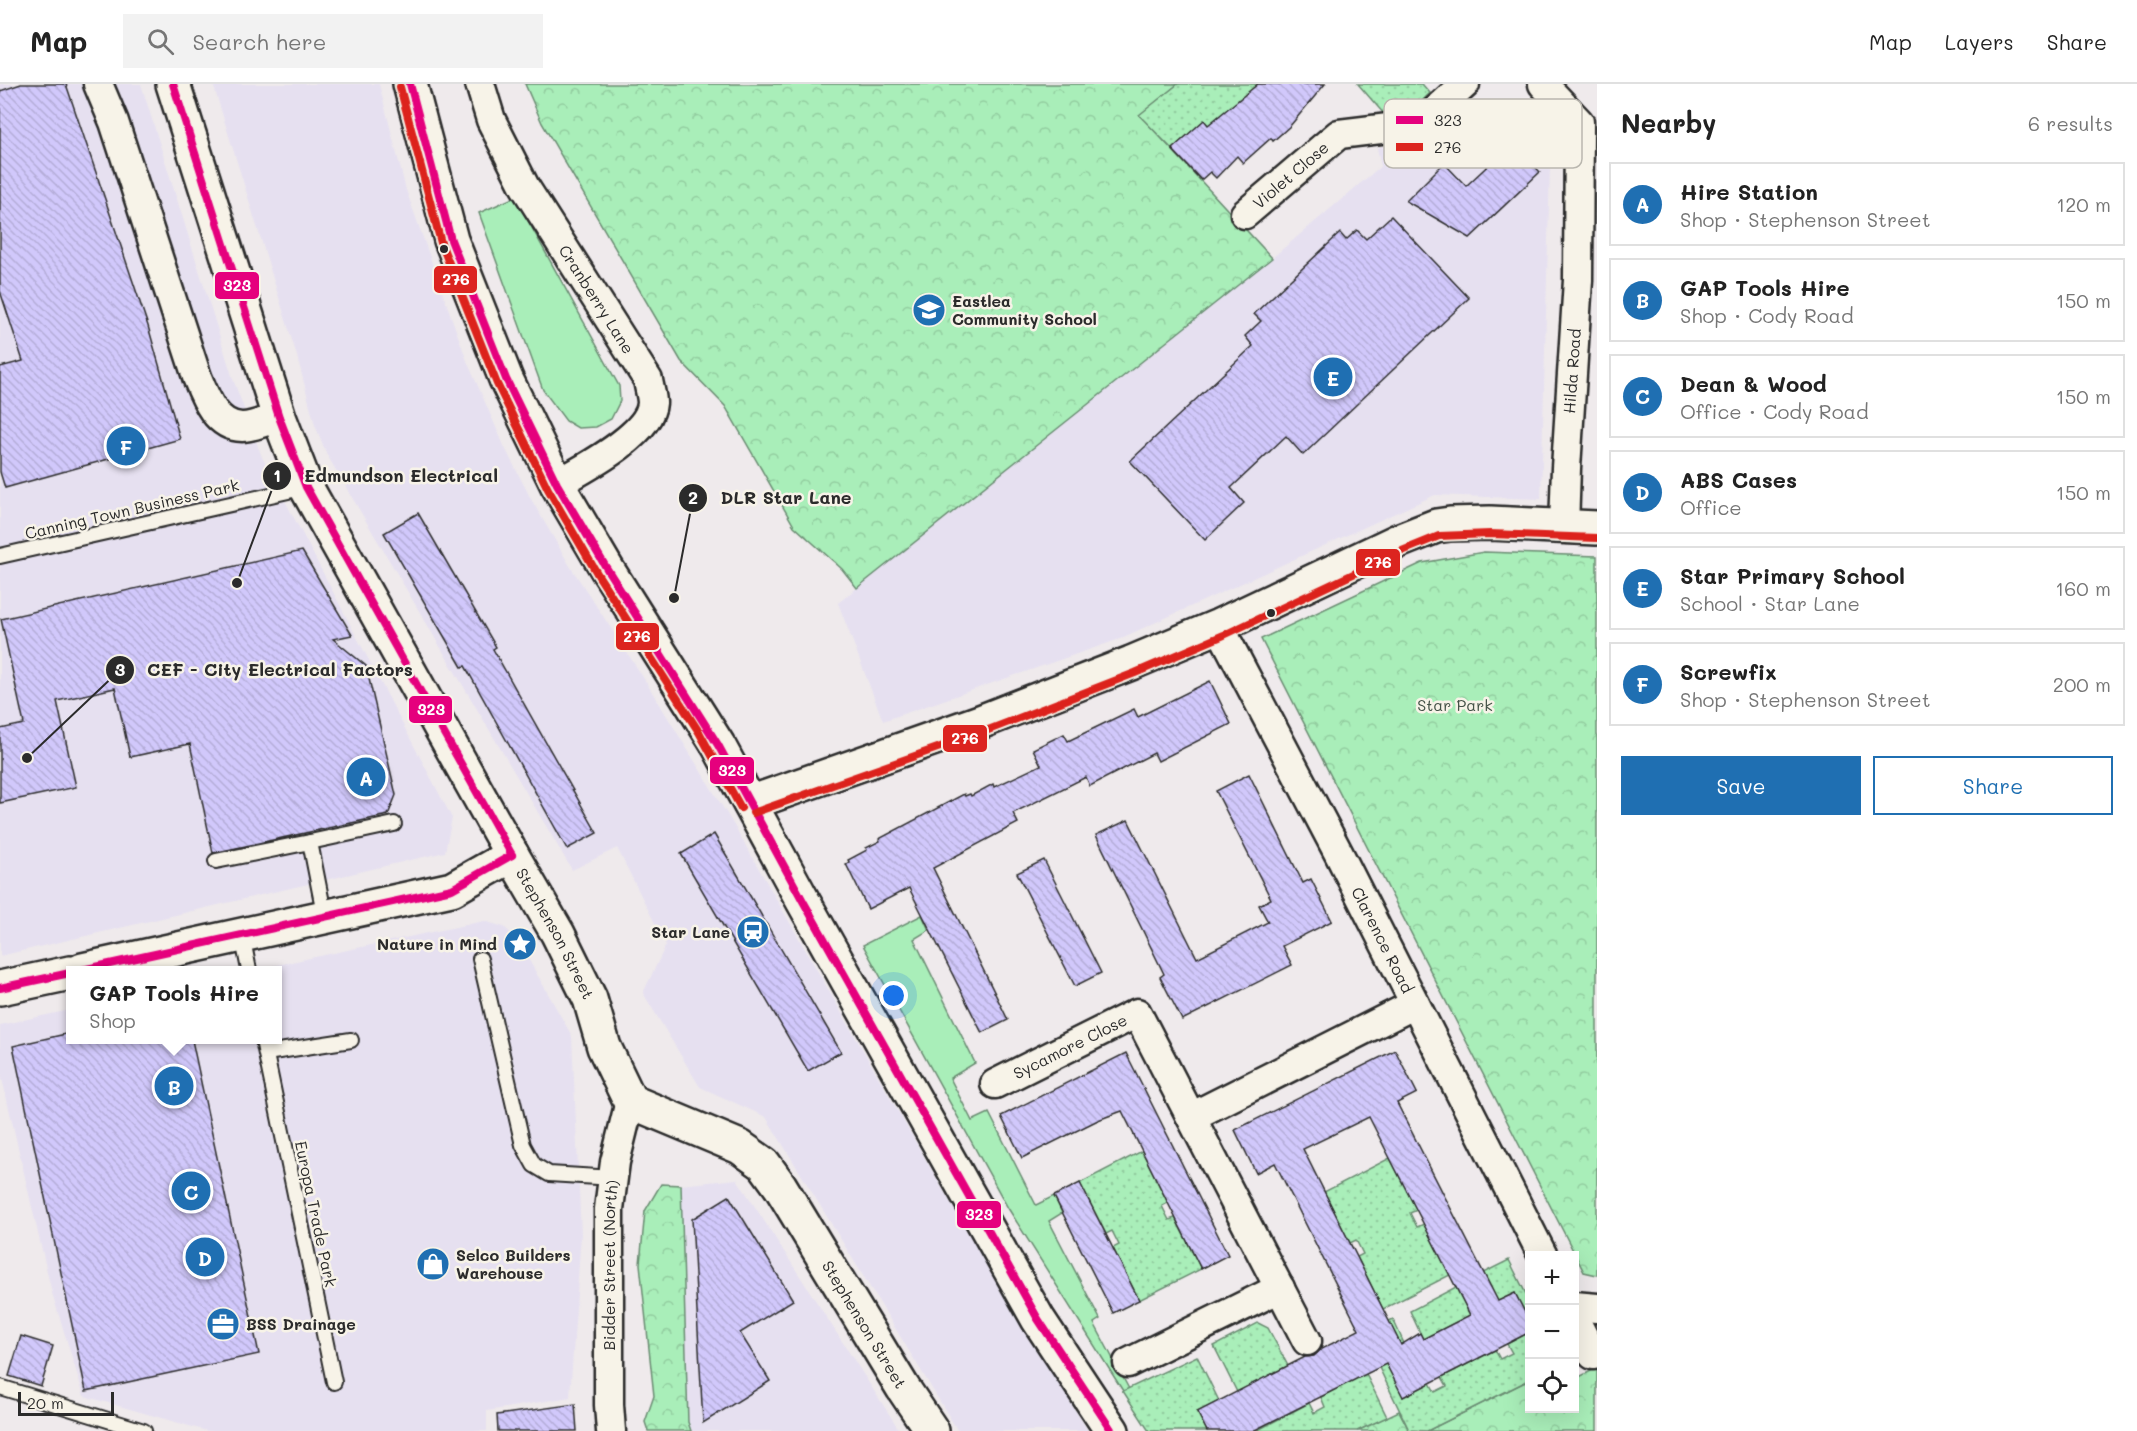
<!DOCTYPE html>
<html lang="en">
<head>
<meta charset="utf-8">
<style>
	body { margin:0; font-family:Mali,sans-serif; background:#f2f2f2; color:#222 }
	.controls { position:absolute; right:18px; bottom:18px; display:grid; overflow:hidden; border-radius:0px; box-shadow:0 6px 24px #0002 }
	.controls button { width:54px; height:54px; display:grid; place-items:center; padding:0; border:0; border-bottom:2px solid #e0e0e0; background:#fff; color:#222; font:30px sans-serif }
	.scale { position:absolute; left:18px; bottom:15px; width:96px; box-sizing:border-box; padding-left:6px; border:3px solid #2b2b2b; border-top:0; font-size:16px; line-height:21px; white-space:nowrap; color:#2b2b2b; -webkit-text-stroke:4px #f7f3e8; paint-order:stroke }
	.you { position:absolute; left:894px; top:912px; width:21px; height:21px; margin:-15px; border:4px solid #fff; border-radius:50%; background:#1a73e8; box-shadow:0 0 0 9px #1a73e833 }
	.badge { display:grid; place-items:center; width:39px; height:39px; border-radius:50%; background:#1f6fb2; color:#fff; font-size:20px; font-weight:700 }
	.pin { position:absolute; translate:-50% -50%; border:3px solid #fff; box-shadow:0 2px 6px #0006 }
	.popup { position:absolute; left:66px; top:882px; width:216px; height:78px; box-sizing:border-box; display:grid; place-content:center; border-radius:0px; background:#fff; filter:drop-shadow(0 2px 4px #0005); font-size:20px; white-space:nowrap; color:#767676 }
	.popup b { font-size:22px; color:#222 }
	.popup::after { content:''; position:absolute; left:50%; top:100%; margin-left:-12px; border:12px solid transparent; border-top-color:#fff }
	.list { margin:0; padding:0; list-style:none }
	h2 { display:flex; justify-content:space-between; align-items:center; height:78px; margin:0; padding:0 24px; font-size:26px }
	h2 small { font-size:20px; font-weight:400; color:#767676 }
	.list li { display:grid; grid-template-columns:39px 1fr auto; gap:18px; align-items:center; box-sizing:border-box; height:84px; margin:0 12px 12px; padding:0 12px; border:2px solid #e0e0e0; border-radius:0px }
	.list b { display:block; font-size:22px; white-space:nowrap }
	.list p { margin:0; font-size:20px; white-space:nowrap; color:#767676 }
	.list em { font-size:20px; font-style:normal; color:#767676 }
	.actions { display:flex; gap:12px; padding:18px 24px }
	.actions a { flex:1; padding:14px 0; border:2px solid #1f6fb2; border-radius:0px; text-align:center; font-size:21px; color:#1f6fb2 }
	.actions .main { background:#1f6fb2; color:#fff }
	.icon { flex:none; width:33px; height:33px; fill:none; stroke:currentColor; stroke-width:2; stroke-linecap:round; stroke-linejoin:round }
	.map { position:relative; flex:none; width:1597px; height:1347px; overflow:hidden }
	header { display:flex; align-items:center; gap:36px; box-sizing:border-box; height:84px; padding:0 30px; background:#fff; border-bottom:2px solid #e0e0e0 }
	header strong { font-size:28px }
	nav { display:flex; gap:33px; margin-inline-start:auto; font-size:21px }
	.search { width:420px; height:54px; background:#f2f2f2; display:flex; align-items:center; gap:15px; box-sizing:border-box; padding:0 21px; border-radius:0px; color:#767676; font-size:22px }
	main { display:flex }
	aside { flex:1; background:#fff }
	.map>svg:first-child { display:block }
	.built { fill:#e6e0f0 }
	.grass { fill:#a9eeb9; stroke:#6a8c72; stroke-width:1.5 }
	.forest { fill:url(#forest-crowns); stroke:#6a8c72; stroke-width:1.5 }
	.garden { fill:url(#garden-dots); stroke:#6a8c72; stroke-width:1.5 }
	.building { fill:url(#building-back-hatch); stroke:#2b2b2b; stroke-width:1.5; fill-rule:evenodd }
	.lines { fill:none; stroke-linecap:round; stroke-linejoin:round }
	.lane-casing { stroke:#2b2b2b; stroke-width:18 }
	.street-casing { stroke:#2b2b2b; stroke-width:33 }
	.secondary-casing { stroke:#2b2b2b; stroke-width:38 }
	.primary-casing { stroke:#2b2b2b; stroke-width:38 }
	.lane { stroke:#f7f3e8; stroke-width:14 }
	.street { stroke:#f7f3e8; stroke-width:28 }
	.secondary { stroke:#f7f3e8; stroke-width:33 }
	.primary { stroke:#f7f3e8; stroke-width:33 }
	.bus-1-casing { stroke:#f7f3e8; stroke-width:12 }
	.bus-2-casing { stroke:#f7f3e8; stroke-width:12 }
	.bus-1 { stroke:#e5007d; stroke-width:8 }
	.bus-2 { stroke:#dc241f; stroke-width:8 }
	.bus-dot { fill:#2b2b2b; stroke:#f7f3e8; stroke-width:2 }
	.labels { text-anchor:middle; stroke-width:5; stroke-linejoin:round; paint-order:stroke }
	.street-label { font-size:16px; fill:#2b2b2b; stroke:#f7f3e8 }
	.poi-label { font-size:16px; font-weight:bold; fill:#2b2b2b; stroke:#f7f3e8; text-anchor:start }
	.park-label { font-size:16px; fill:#445247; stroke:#f7f3e8 }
	.key { fill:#f7f3e8; stroke:#bab7af; stroke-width:1.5 }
	.key-label { font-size:16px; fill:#2b2b2b }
	.leader { fill:none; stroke:#2b2b2b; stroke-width:2 }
	.callout-dot { fill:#2b2b2b; stroke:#f7f3e8; stroke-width:2 }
	.mark-label { font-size:18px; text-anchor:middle; font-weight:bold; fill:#fff }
	.callout-label { font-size:18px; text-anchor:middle; font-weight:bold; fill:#2b2b2b; stroke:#f7f3e8; stroke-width:5; stroke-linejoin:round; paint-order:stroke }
	.line-badge { stroke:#f7f3e8; stroke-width:2 }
	.badge-label { font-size:16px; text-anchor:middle; font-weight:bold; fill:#fff }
</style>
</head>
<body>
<header>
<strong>Map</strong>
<div class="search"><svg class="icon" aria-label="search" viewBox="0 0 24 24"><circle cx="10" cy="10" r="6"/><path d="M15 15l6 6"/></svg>Search here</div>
<nav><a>Map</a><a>Layers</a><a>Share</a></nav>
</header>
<main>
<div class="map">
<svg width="1597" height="1347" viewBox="0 0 1597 1347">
	<defs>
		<pattern id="forest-crowns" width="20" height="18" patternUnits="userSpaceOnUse" patternTransform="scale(1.5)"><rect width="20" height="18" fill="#a9eeb9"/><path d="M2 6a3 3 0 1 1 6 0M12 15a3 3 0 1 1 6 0" fill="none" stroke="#92cc9f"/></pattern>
		<pattern id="garden-dots" width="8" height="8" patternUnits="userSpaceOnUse" patternTransform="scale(1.5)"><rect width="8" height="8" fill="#a9eeb9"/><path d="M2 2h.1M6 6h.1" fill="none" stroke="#92cc9f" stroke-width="1.8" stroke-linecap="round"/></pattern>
		<pattern id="building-back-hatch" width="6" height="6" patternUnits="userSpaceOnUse" patternTransform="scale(1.5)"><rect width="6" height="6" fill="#d1c8fb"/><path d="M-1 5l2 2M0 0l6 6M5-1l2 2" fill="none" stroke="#b4acd7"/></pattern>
	</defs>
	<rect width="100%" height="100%" fill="#efeaec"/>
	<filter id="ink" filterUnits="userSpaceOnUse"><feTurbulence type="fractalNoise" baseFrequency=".0167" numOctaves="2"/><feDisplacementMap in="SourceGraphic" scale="12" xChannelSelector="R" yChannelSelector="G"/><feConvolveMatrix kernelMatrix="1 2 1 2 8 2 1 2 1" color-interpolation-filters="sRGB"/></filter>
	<g filter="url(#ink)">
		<g class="built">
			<polygon points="0,0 141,0 233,295 262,373 452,734 445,768 0,872"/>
			<polygon points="213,0 379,0 406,106 467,277 505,364 531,415 570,482 641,590 732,738 992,1191 1088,1347 958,1347 766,1033 700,1003 643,909 666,861 617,764 572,786 327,371 315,341 297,272"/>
			<polygon points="525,0 1178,0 1140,31 1272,174 1381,82 1377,64 1445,45 1505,38 1529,40 1551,46 1541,415 1435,411 1117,556 883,637 838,519 857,504 842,485 794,442 725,322 681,277 542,39"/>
			<polygon points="484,837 504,843 517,855 572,952 581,1150 570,1313 487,1327 487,1347 207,1347 84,1312 52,1209 0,986 0,941 70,926 70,956 278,956 278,886 254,886"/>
			<polygon points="737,1095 900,1347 677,1347 669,1322 681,1101"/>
		</g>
		<g class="grass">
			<polygon points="515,113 619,302 620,317 611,335 596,343 578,344 566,337 543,306 479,129"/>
			<polygon points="922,831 929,846 914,855 975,979 950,994 972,1037 989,1029 1036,1121 1054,1112 1062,1129 1049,1137 1100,1235 1094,1239 1129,1305 1123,1307 1008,1124 863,861"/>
		</g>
		<g class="forest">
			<polygon points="525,0 1178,0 1140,31 1272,174 857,504 842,485 794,442 725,322 681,277 542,39"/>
			<polygon points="1484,468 1597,472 1597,1191 1584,1188 1261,555 1422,479"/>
			<polygon points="661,1100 681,1101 688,1338 691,1347 648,1347 645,1338 654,1312 640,1180 645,1127"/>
			<polygon points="1597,1284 1597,1347 1427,1347 1529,1296 1530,1324 1574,1324 1575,1295"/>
			<polygon points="1399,1327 1409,1346 1413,1347 1357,1347"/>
		</g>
		<g class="garden">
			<polygon points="1178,0 1258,0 1211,44 1204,37 1172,65 1139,31"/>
			<polygon points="1358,0 1422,0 1430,9 1418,21 1384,30"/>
			<polygon points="1142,1067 1168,1119 1162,1122 1169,1136 1175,1134 1201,1185 1139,1216 1113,1164 1119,1161 1112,1147 1106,1150 1080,1099"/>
			<polygon points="1390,1074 1417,1126 1410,1129 1417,1143 1424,1140 1450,1191 1383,1225 1357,1173 1363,1170 1356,1156 1350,1159 1324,1108"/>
			<polygon points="1509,1176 1529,1216 1529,1238 1515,1209 1488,1222 1473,1194"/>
			<polygon points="1456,1203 1470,1231 1423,1255 1410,1227"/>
			<polygon points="1393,1235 1406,1264 1403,1313 1430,1299 1435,1308 1447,1302 1442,1293 1495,1266 1500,1275 1512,1269 1507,1260 1529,1248 1529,1296 1427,1347 1409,1346 1363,1250"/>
			<polygon points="1258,1239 1268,1244 1288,1282 1237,1308 1214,1262"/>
			<polygon points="1350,1258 1387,1333 1357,1347 1256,1347 1309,1319 1314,1329 1325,1323 1321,1313 1347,1299"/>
			<polygon points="1197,1272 1219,1317 1198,1328 1207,1347 1149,1347 1123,1307"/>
		</g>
		<g class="building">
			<polygon points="21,0 66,0 148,242 180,355 5,404 0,388 0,283 23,277 0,207 0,7"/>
			<polygon points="1258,0 1325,0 1290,42 1273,57 1271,54 1243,79 1237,72 1216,94 1210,88 1201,96 1172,65 1204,36 1208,41"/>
			<polygon points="1512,59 1540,88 1470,154 1406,117 1444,79 1466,102"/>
			<polygon points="1391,132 1469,214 1303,371 1286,352 1231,404 1244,419 1205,456 1130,377 1253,262 1245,252 1261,237 1254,230 1340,149 1346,156 1357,146 1366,155"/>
			<polygon points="418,429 496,563 493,565 597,749 567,765 465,582 462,583 384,449"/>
			<polygon points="302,467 352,551 333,555 366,582 396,711 388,731 213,769 190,660 130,673 115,604 57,617 76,703 0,719 0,645 24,640 1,535"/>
			<polygon points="1210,597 1231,640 1158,677 1154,669 1090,702 1086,693 1013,729 1018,739 933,784 1008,936 982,949 909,804 868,825 846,780 849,778 848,776 867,766 866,764 880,757 879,755 964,710 965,712 970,710 971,712 993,700 994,703 1041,681 1033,665 1064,650 1068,657 1134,625 1138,633"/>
			<polygon points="1249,690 1303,799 1311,795 1332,837 1282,862 1292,881 1182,936 1160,893 1164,890 1096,751 1128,736 1197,874 1268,838 1259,821 1271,815 1216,707"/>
			<polygon points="714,750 841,968 808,987 681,770"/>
			<polygon points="1044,776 1101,889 1075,902 1017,789"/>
			<polygon points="70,949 70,956 192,956 259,1270 86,1307 13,962"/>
			<path d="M1395,966l22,43 -20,10 101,198 17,-8 15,29v10l-127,65 -17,-33 -133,67h-46l-10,-19 108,-55 9,-1 7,-7 38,-19 -84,-167 -19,10 -21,-43zM1369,1033l101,198 -47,24 -3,-6 -19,12 -98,-196z"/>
			<polygon points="1126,969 1228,1171 1201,1185 1122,1027 1098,1036 1022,1074 1001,1032"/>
			<polygon points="1080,1099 1139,1216 1113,1229 1054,1112"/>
			<polygon points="729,1112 793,1216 740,1249 770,1297 703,1339 692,1135"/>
			<polygon points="21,1252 53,1262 41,1302 9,1292"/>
			<polygon points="575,1320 577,1347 498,1347 497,1331"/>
		</g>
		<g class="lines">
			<defs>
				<g id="lane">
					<polyline points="0,472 306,403"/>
					<polyline points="216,777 310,758"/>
					<polyline points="325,834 310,758 394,740"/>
					<polyline points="242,851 249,886"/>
					<polyline points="480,875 523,1061 534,1081 549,1090 614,1094"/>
					<polyline points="263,956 334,1298"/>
					<polyline points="266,969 351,956"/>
					<polyline points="0,1303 144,1347"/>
				</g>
				<g id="street">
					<path d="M98,0l16,38 83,255c8,20 19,50 45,50 11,0 26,-7 37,-10"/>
					<path id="s1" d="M480,0l11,36 34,67 123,193c1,7 4,16 4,23 -2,32 -69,66 -95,81"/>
					<polyline points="1543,0 1579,38 1578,196 1566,384 1564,443"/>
					<path id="s2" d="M1245,130l94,-80 58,-7 33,-11 35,-32"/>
					<path id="s3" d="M1219,542l120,228 204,402"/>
					<path id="s4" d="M995,1000l142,-71 170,328"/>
					<polyline points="1191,1033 1415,920"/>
					<polyline points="1574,1222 1597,1224"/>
					<polyline points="1574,1234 1593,1271"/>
					<polyline points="1128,1279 1280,1204"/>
					<path id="s5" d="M611,1347l-2,-26v-196l6,-47 15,-61"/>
				</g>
				<g id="secondary">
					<path id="s6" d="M173,0l106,333 27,70 206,368 46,79 32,65 14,48 26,54 110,46 24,17 16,22 123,202 29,43"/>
					<polyline points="750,719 980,638 1131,579 1219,542 1398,457 1436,442 1450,440 1490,439 1597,444"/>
					<polyline points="82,886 452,805 512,771"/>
					<polyline points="0,904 70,889"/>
				</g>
				<polyline id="primary" points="410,0 451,156 506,295 557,400 607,485 718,661 803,817 1038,1235 1112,1347"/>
			</defs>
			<use href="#lane" class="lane-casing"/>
			<use href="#street" class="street-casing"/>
			<use href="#secondary" class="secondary-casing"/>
			<use href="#primary" class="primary-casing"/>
			<use href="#lane" class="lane"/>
			<use href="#street" class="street"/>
			<use href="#secondary" class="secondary"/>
			<use href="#primary" class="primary"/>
			<defs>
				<g id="bus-1">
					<polyline points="173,0 279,333 306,403 512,771"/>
					<polyline points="410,0 451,156 506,295 557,400 607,485 718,661 803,817 1038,1235 1112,1347"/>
					<polyline points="82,886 452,805 512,771"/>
					<polyline points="0,904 70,889"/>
				</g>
				<g id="bus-2">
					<polyline points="400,3 441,159 497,300 548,405 598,491 699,648 741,724"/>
					<polyline points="753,729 983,648 1135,589 1224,551 1402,467 1439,452 1490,450 1597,454"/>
				</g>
			</defs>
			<use href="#bus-1" class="bus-1-casing"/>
			<use href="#bus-2" class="bus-2-casing"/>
			<use href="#bus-1" class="bus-1"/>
			<use href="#bus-2" class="bus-2"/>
		</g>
	</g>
	<defs>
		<symbol id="school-disc" viewBox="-11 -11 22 22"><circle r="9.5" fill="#1f6fb2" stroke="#f7f3e8"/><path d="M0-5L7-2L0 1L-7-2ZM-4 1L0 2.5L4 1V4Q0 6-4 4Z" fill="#fff"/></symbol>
		<symbol id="station-disc" viewBox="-11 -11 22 22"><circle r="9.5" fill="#1f6fb2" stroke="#f7f3e8"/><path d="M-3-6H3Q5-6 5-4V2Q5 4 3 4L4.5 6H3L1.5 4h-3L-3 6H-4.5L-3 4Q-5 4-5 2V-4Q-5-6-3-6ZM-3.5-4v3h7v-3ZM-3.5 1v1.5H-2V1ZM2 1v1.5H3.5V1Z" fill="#fff"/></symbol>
		<symbol id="sight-disc" viewBox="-11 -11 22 22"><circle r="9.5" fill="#1f6fb2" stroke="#f7f3e8"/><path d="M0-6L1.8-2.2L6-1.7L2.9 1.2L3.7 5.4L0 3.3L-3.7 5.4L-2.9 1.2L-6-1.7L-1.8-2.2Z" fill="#fff"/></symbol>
		<symbol id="shop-disc" viewBox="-11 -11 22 22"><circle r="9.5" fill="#1f6fb2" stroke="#f7f3e8"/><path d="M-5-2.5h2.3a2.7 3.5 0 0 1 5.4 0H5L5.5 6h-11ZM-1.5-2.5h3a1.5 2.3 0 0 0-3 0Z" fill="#fff"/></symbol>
		<symbol id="office-disc" viewBox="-11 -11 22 22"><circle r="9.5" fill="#1f6fb2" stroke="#f7f3e8"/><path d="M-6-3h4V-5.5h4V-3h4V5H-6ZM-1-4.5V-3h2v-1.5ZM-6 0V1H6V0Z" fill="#fff"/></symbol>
	</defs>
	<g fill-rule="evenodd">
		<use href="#school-disc" x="910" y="207" width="38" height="38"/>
		<use href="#station-disc" x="734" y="829" width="38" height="38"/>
		<use href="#sight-disc" x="501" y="841" width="38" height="38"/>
		<use href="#shop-disc" x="414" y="1161" width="38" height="38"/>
		<use href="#office-disc" x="204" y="1221" width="38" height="38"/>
	</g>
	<g class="bus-dot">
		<circle cx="444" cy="165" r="5"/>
		<circle cx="1271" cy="529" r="5"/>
	</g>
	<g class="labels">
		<g class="street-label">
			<text dy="6" stroke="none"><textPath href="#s2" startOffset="60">Violet Close</textPath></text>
			<text dy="6" stroke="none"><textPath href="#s1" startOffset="246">Cranberry Lane</textPath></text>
			<text transform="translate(1572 287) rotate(-86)" y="6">Hilda Road</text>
			<text transform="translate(132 425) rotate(-13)" y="6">Canning Town Business Park</text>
			<text dy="6" stroke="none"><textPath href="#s6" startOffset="936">Stephenson Street</textPath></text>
			<text dy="6" stroke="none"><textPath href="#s3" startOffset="354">Clarence Road</textPath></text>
			<text dy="6" stroke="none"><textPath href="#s4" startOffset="84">Sycamore Close</textPath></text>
			<text transform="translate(316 1130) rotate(78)" y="6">Europa Trade Park</text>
			<text dy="6" stroke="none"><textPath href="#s5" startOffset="166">Bidder Street (North)</textPath></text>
			<text dy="6" stroke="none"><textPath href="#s6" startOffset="1458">Stephenson Street</textPath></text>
		</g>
		<g class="poi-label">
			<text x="952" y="223">Eastlea<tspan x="952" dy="18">Community School</tspan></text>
			<text x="730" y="854" text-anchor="end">Star Lane</text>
			<text x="497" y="866" text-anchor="end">Nature in Mind</text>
			<text x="456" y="1177">Selco Builders<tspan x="456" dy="18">Warehouse</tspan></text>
			<text x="246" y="1246">BSS Drainage</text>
		</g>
		<g class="park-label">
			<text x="1455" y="627">Star Park</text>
		</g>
	</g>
	<rect x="1384" y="15" width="198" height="69" rx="9" class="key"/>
	<rect x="1396" y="32" width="27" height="8" fill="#e5007d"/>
	<rect x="1396" y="59" width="27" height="8" fill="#dc241f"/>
	<g class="key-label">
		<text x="1434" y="42">323</text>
		<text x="1434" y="69">276</text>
	</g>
	<path class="leader" d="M237 499L277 392M674 514L693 414M27 674L120 586"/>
	<g class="callout-dot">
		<circle cx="237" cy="499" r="6"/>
		<circle cx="674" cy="514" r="6"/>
		<circle cx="27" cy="674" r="6"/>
		<circle cx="277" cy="392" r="15"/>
		<circle cx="693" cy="414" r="15"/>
		<circle cx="120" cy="586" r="15"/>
	</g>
	<g class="mark-label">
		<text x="277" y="398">1</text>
		<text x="693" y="420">2</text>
		<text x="120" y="592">3</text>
	</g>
	<g class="callout-label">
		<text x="401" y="398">Edmundson Electrical</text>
		<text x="786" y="420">DLR Star Lane</text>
		<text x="280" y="592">CEF - City Electrical Factors</text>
	</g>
	<g class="line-badge">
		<rect x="433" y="181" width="45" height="29" rx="6" fill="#dc241f"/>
		<rect x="214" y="187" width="46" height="29" rx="6" fill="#e5007d"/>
		<rect x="1355" y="464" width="46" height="29" rx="6" fill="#dc241f"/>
		<rect x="615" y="538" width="45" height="29" rx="6" fill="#dc241f"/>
		<rect x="408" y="611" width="45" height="29" rx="6" fill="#e5007d"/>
		<rect x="942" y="640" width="46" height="29" rx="6" fill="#dc241f"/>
		<rect x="709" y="672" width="46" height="29" rx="6" fill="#e5007d"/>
		<rect x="956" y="1116" width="46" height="29" rx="6" fill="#e5007d"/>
	</g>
	<g class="badge-label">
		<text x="456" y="201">276</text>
		<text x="237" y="207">323</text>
		<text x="1378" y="484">276</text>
		<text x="637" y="558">276</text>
		<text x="431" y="631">323</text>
		<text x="965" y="660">276</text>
		<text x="732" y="692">323</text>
		<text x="979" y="1136">323</text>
	</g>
</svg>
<div class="controls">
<button>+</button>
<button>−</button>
<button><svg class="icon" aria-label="locate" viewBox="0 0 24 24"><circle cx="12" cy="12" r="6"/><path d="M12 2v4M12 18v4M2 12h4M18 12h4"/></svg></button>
</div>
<div class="scale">20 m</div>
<div class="you"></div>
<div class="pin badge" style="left:366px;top:693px">A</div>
<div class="pin badge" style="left:174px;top:1002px">B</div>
<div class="popup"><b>GAP Tools Hire</b>Shop</div>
<div class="pin badge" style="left:191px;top:1107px">C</div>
<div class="pin badge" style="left:205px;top:1173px">D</div>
<div class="pin badge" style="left:1333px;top:293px">E</div>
<div class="pin badge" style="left:126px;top:362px">F</div>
</div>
<aside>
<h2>Nearby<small>6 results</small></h2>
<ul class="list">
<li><span class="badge">A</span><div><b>Hire Station</b><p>Shop · Stephenson Street</p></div><em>120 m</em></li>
<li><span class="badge">B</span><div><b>GAP Tools Hire</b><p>Shop · Cody Road</p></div><em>150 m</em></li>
<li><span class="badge">C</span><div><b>Dean &amp; Wood</b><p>Office · Cody Road</p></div><em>150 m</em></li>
<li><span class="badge">D</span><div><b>ABS Cases</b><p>Office</p></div><em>150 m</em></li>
<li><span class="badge">E</span><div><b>Star Primary School</b><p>School · Star Lane</p></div><em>160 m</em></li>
<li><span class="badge">F</span><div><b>Screwfix</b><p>Shop · Stephenson Street</p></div><em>200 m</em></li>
</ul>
<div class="actions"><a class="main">Save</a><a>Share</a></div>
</aside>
</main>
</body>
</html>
